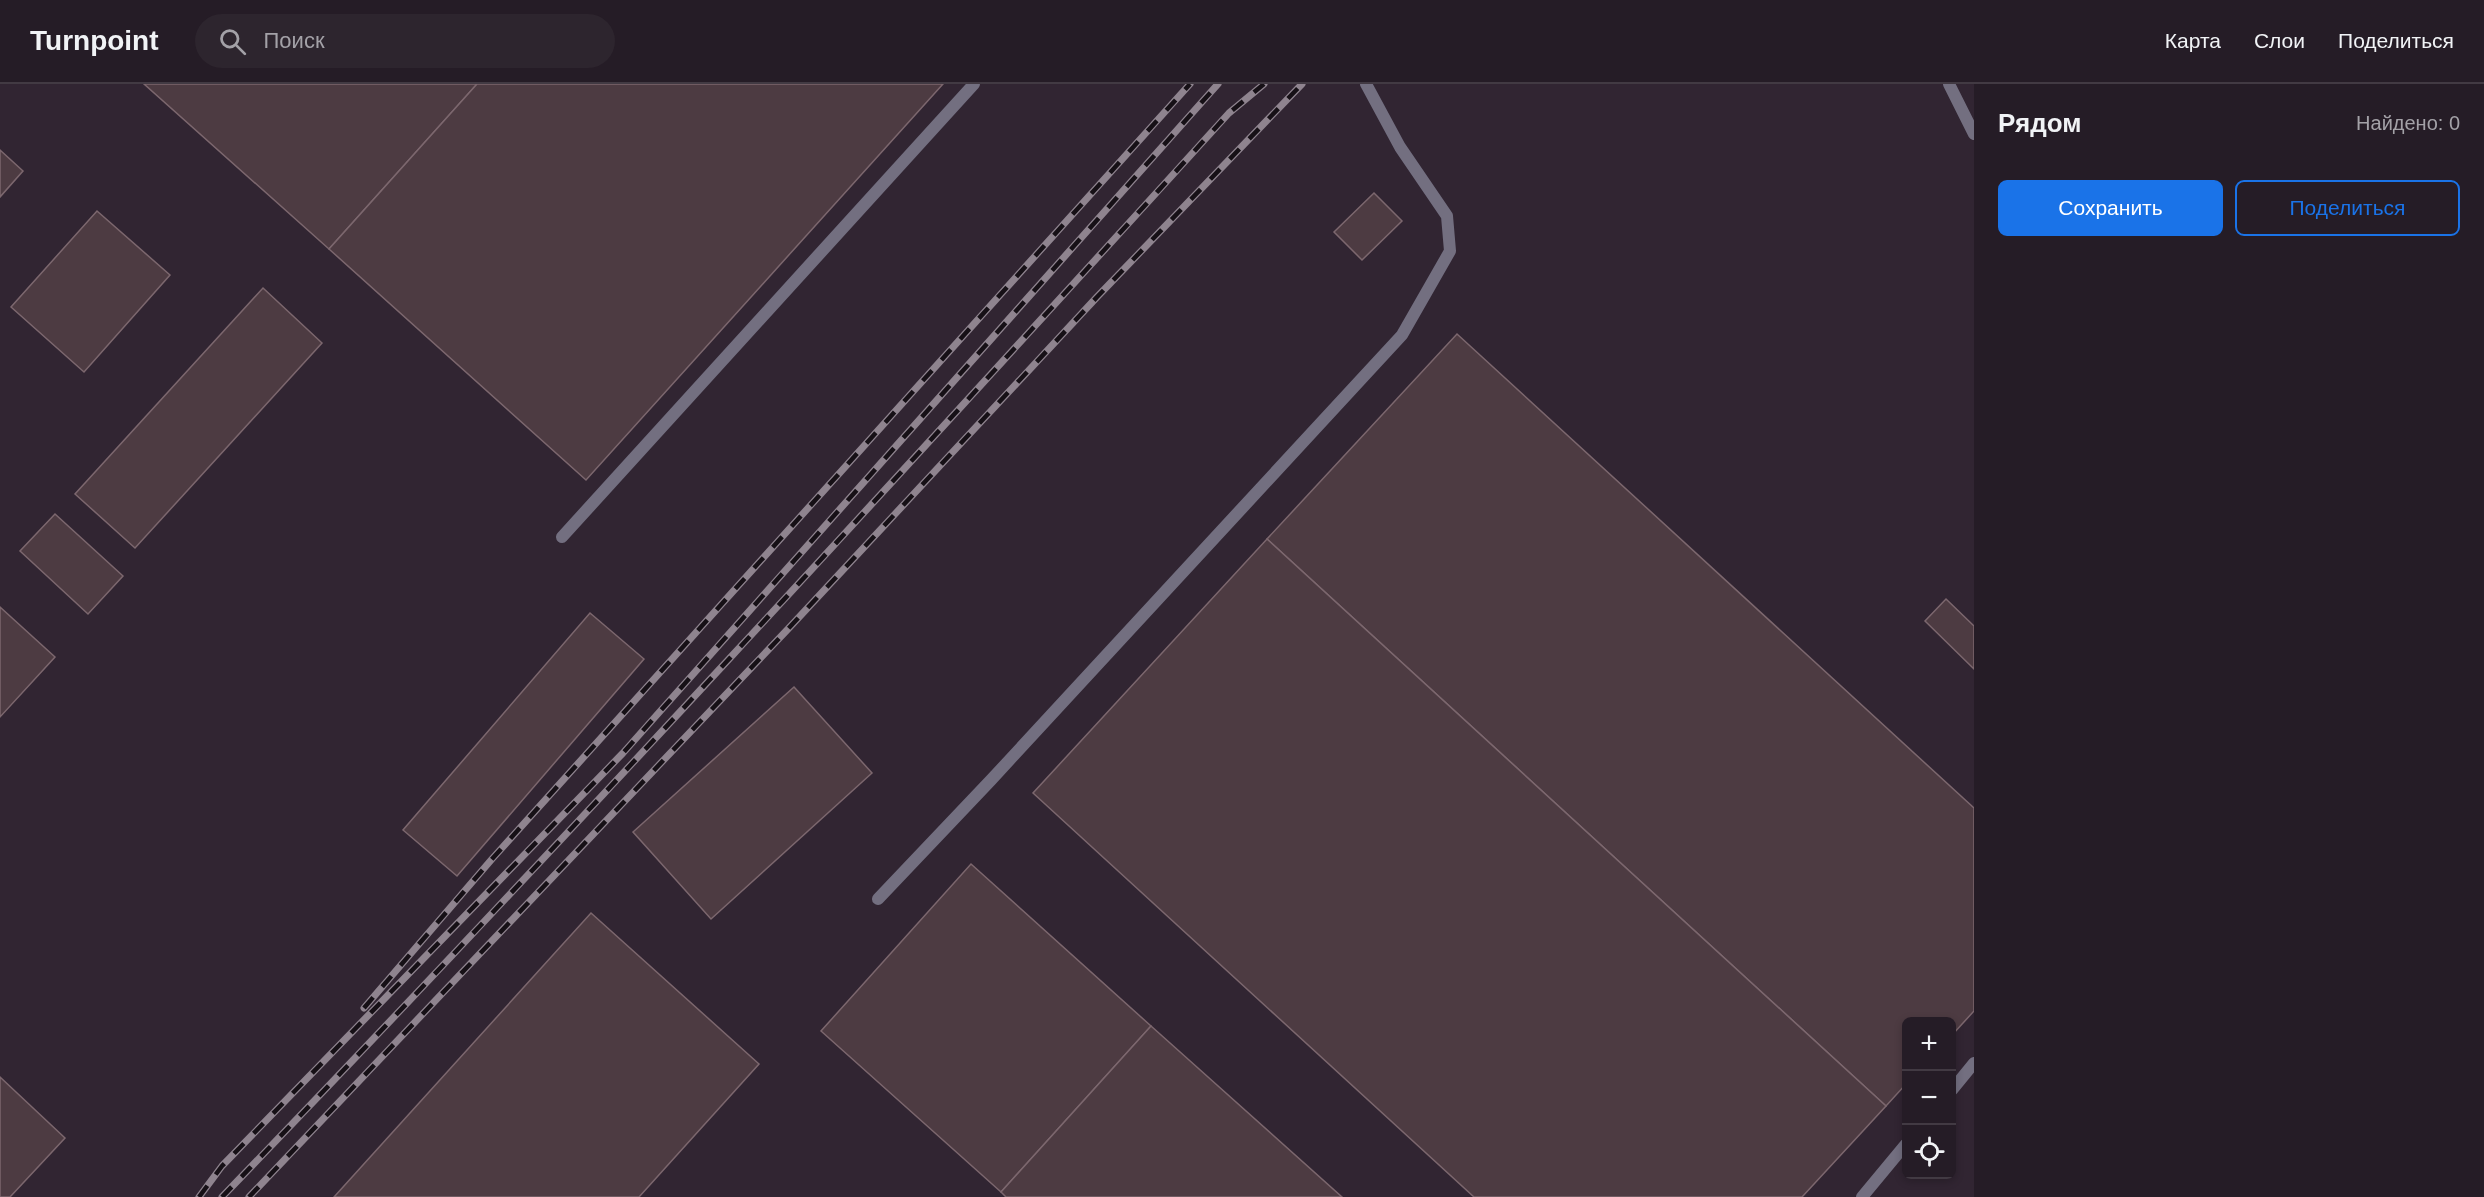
<!DOCTYPE html>
<html lang="ru">
<head>
<meta charset="utf-8">
<style>
	body { margin:0; font-family:Arial,sans-serif; background:#2d252e; color:#f1f3f6 }
	.controls { position:absolute; right:18px; bottom:18px; display:grid; overflow:hidden; border-radius:9px; box-shadow:0 3px 9px #0003 }
	.controls button { width:54px; height:54px; display:grid; place-items:center; padding:0; border:0; border-bottom:2px solid #423a43; background:#251c26; color:#f1f3f6; font:30px sans-serif }
	.list { margin:0; padding:0; list-style:none }
	h2 { display:flex; justify-content:space-between; align-items:center; height:78px; margin:0; padding:0 24px; font-size:26px }
	h2 small { font-size:20px; font-weight:400; color:#a3a1a7 }
	.actions { display:flex; gap:12px; padding:18px 24px }
	.actions a { flex:1; padding:14px 0; border:2px solid #1a73e8; border-radius:9px; text-align:center; font-size:21px; color:#1a73e8 }
	.actions .main { background:#1a73e8; color:#fff }
	.icon { flex:none; width:33px; height:33px; fill:none; stroke:currentColor; stroke-width:2; stroke-linecap:round; stroke-linejoin:round }
	.map { position:relative; flex:none; width:1974px; height:1113px; overflow:hidden }
	header { display:flex; align-items:center; gap:36px; box-sizing:border-box; height:84px; padding:0 30px; background:#251c26; border-bottom:2px solid #423a43 }
	header strong { font-size:28px }
	nav { display:flex; gap:33px; margin-inline-start:auto; font-size:21px }
	.search { width:420px; height:54px; background:#2d252e; display:flex; align-items:center; gap:15px; box-sizing:border-box; padding:0 21px; border-radius:33px; color:#a3a1a7; font-size:22px }
	main { display:flex }
	aside { flex:1; background:#251c26 }
	.map>svg:first-child { display:block }
	.building { fill:#4d3b42; stroke:#7c676e; stroke-width:1.5 }
	.lines { fill:none; stroke-linecap:round; stroke-linejoin:round }
	.service { stroke:#736f80; stroke-width:12 }
	.rail-casing { stroke:#8f848f; stroke-width:7 }
	.rail { stroke:#161016; stroke-width:4.5; stroke-dasharray:14; stroke-linecap:butt }
</style>
</head>
<body>
<header>
<strong>Turnpoint</strong>
<div class="search"><svg class="icon" aria-label="search" viewBox="0 0 24 24"><circle cx="10" cy="10" r="6"/><path d="M15 15l6 6"/></svg>Поиск</div>
<nav><a>Карта</a><a>Слои</a><a>Поделиться</a></nav>
</header>
<main>
<div class="map">
<svg width="1974" height="1113" viewBox="0 0 1974 1113">
	<rect width="100%" height="100%" fill="#312532"/>
	<g class="building">
		<polygon points="144,0 477,0 329,165"/>
		<polygon points="477,0 943,0 586,396 329,165"/>
		<polygon points="0,66 23,87 0,113"/>
		<polygon points="1374,109 1402,137 1362,176 1334,148"/>
		<polygon points="97,127 170,191 84,288 11,223"/>
		<polygon points="263,204 322,259 135,464 75,410"/>
		<polygon points="1457,250 1974,724 1974,927 1952,951 1952,938 1906,938 1906,1000 1886,1022 1267,455"/>
		<polygon points="55,430 123,492 88,530 20,467"/>
		<polygon points="1267,455 1886,1022 1802,1113 1474,1113 1033,709"/>
		<polygon points="1946,515 1974,542 1974,585 1925,537"/>
		<polygon points="0,523 55,573 0,633"/>
		<polygon points="590,529 644,575 457,792 403,746"/>
		<polygon points="794,603 872,689 711,835 633,748"/>
		<polygon points="971,780 1151,942 1001,1108 821,947"/>
		<polygon points="591,829 759,980 639,1113 334,1113"/>
		<polygon points="1151,942 1342,1113 1006,1113 1001,1108"/>
		<polygon points="0,993 65,1054 10,1113 0,1113"/>
	</g>
	<g class="lines">
		<g class="service">
			<polyline points="1949,0 1974,50"/>
			<polyline points="562,453 974,0"/>
			<polyline points="878,815 991,696 1402,251 1450,167 1447,132 1400,63 1366,0"/>
			<polyline points="1952,1006 1974,979"/>
			<polyline points="1862,1113 1906,1060"/>
		</g>
		<defs>
			<g id="rail">
				<polyline points="364,924 492,775 1190,0"/>
				<polyline points="199,1113 222,1082 623,669 1218,0"/>
				<path d="M222,1113c342,-355 675,-719 1007,-1084l35,-29"/>
				<polyline points="249,1113 788,545 1097,213 1302,0"/>
			</g>
		</defs>
		<use href="#rail" class="rail-casing"/>
		<use href="#rail" class="rail"/>
	</g>
</svg>
<div class="controls">
<button>+</button>
<button>−</button>
<button><svg class="icon" aria-label="locate" viewBox="0 0 24 24"><circle cx="12" cy="12" r="6"/><path d="M12 2v4M12 18v4M2 12h4M18 12h4"/></svg></button>
</div>
</div>
<aside>
<h2>Рядом<small>Найдено: 0</small></h2>
<ul class="list">
</ul>
<div class="actions"><a class="main">Сохранить</a><a>Поделиться</a></div>
</aside>
</main>
</body>
</html>
